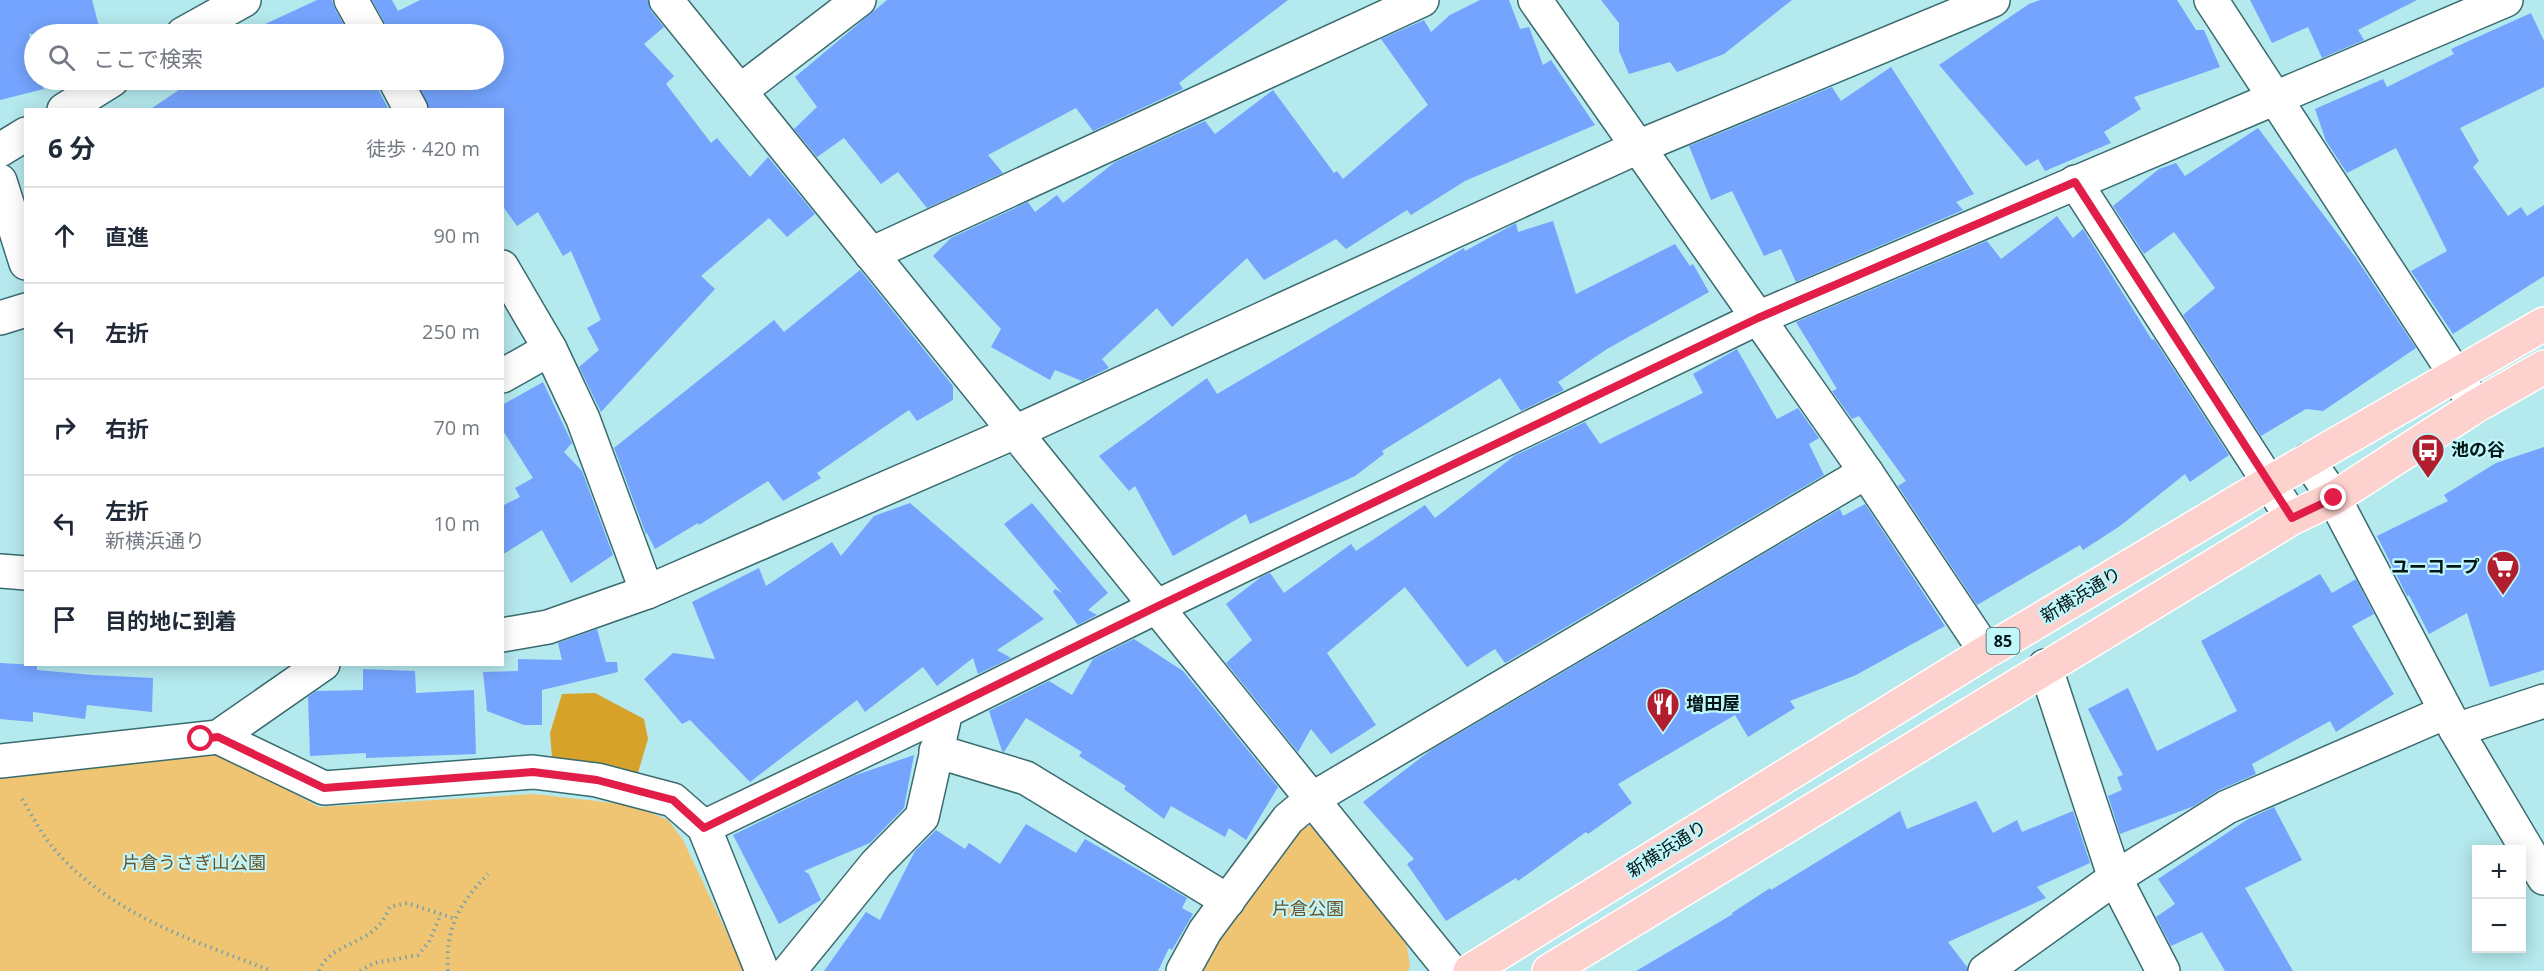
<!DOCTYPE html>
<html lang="ja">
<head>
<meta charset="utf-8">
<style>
	body { margin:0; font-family:"Open Sans","Noto Sans JP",sans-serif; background:#f6f6f7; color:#1f2937 }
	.controls { position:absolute; right:18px; bottom:18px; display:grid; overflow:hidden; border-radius:0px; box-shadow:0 3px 15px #0003 }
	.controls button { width:54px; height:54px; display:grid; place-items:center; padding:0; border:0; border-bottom:2px solid #e0e1e3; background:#fff; color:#1f2937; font:30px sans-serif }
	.stop { position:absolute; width:18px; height:18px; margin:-14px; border:4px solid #e11d48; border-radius:50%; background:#fff }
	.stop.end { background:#e11d48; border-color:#fff; box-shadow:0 2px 6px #0008 }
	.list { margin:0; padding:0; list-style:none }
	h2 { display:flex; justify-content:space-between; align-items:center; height:78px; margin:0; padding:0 24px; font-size:26px }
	h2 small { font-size:20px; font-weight:400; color:#747a83 }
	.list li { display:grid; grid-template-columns:39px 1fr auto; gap:18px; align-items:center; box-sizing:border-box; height:96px; padding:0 24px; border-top:2px solid #e0e1e3 }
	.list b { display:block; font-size:22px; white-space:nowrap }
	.list p { margin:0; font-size:20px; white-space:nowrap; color:#747a83 }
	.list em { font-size:20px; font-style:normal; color:#747a83 }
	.icon { flex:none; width:33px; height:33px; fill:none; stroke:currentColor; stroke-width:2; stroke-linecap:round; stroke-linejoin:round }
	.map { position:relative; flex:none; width:2544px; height:971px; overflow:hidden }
	.search { position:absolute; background:#fff; box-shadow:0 3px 15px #0003; left:24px; top:24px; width:480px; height:66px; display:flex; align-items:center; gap:15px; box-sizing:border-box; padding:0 21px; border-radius:33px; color:#747a83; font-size:22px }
	.panel { position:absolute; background:#fff; box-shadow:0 3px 15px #0003; left:24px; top:108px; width:480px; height:558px; border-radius:0px }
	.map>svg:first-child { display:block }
	.green { fill:#efc574 }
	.forest { fill:#d7a229 }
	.building { fill:#75a4fe }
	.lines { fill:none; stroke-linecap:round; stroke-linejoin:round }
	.minor-casing { stroke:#396b6f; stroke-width:36 }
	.major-casing { stroke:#fff; stroke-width:36 }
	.path { stroke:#77a1a4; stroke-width:4; stroke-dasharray:1.5 4.5; stroke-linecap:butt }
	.minor { stroke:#fff; stroke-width:33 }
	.major { stroke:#fdd1ce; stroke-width:33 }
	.route { stroke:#e11d48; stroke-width:8 }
	.labels { text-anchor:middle; stroke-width:4.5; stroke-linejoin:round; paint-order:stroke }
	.shield { fill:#c1f6fa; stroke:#3c5a5c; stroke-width:1.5 }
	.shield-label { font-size:16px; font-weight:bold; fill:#031719 }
	.poi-label { font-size:18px; font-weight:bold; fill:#031719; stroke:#c1f6fa; text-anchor:start }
	.street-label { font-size:18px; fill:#031719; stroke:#c1f6fa }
	.park-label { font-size:18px; fill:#6a5427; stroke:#c1f6fa }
</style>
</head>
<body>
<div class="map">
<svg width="2544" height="971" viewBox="0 0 2544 971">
	<rect width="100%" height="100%" fill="#b4e9ed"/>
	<g class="green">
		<polygon points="215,751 319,807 533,794 632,805 668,820 683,840 745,971 0,971 0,773"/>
		<polygon points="1313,825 1405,935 1410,966 1408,971 1195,971 1295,830"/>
	</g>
	<polygon class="forest" points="595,693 644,719 648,739 637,776 552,757 550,733 562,694"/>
	<g class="building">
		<polygon points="0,0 92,0 101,34 29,34 34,54 34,80 41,80 44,89 0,100"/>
		<polygon points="317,0 332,0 335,9 349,34 244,34"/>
		<polygon points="372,0 392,0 398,11 420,0 648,0 651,11 664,27 644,44 674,76 666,84 711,143 717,138 750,177 768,157 815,214 787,237 769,218 701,276 715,289 601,412 579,367 599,350 587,328 601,320 571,251 563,256 538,212 517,226 502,205 502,110 430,110 416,80 494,80 494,34 389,34 386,25"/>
		<polygon points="887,0 1288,0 1179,83 1183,89 1093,131 1076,108 988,155 1003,173 927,208 898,172 881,184 844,138 817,157 794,129 817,107 795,77"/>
		<polygon points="1480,0 1509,0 1520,29 1529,27 1543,65 1551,60 1595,125 1465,181 1411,215 1407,210 1346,249 1336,239 1264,280 1247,258 1172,327 1157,308 1102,359 1109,368 1082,381 1055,370 1050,380 991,347 1001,329 933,256 951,238 1028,202 1035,212 1057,195 1063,203 1115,162 1205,121 1215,134 1273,90 1334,173 1337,171 1343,179 1428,105 1381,39 1424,20 1431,32 1450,15"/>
		<polygon points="1601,0 1792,0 1724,54 1677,72 1670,62 1629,74 1619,51 1619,23"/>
		<polygon points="2040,0 2177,0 2196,30 2204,30 2220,67 2134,97 2141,109 2104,132 2111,143 2045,171 2038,159 2026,166 1939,65 2029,4"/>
		<polygon points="2250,0 2417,0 2358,30 2364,40 2322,58 2308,27 2272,43"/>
		<polygon points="2531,13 2544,41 2544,87 2460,128 2479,161 2473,167 2508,216 2521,207 2527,216 2544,205 2544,276 2453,334 2411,271 2447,251 2396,148 2347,173 2326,141 2315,109 2383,79 2387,87 2454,54 2451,49"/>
		<polygon points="1891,67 1974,194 1956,202 1963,210 1796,282 1781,249 1764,256 1732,191 1711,200 1689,146 1832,87 1841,101"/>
		<polygon points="194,80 376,80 378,89 389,110 149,110"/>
		<polygon points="2258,128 2356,258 2416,348 2323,411 2306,409 2261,436 2183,315 2215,288 2174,232 2144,254 2113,206 2159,169 2176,163 2185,176"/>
		<polygon points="2057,216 2073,238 2083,229 2152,340 2154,339 2229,455 2190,482 2185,474 2120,526 2083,550 2080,545 1977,605 1898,486 1906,481 1859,416 1852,419 1832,391 1837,389 1796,322 1987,241 2001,259"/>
		<polygon points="1553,221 1576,294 1675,244 1690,266 1693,264 1709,292 1607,349 1558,382 1564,390 1521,411 1500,378 1382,451 1384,454 1355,476 1250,524 1246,514 1173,556 1135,486 1129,491 1099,456 1207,378 1217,394 1464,248 1465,251 1516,223 1518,232"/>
		<polygon points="860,270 953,386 953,400 917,421 909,410 817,473 821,478 783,501 768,481 699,525 698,523 655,549 647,533 646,534 614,448 774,320 784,332"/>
		<polygon points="1737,349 1777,419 1798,408 1819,438 1809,444 1824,475 1505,663 1495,649 1467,667 1405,587 1327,653 1376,725 1331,754 1311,729 1298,752 1226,663 1252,640 1226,604 1261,577 1270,573 1284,593 1351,544 1356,551 1425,505 1435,518 1514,456 1585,422 1600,444 1703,393 1693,374"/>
		<polygon points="543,382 572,443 564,452 582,471 613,555 571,583 542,530 502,555 502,506 520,497 515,488 533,478 502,429 502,405"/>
		<polygon points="2544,447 2544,670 2490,687 2467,613 2429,634 2409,595 2407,596 2377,536 2448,501 2444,495 2496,463"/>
		<polygon points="910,503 1044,619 997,650 1011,658 978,674 973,658 937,686 923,667 865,712 857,700 750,782 690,720 682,724 644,679 673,653 715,659 692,602 759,568 766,586 832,542 841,556 874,516"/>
		<polygon points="1032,503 1108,593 1088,610 1097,615 1078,625 1053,592 1055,589 1062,593 1004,524"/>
		<polygon points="1865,504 1945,626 1856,675 1790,701 1795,708 1748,737 1735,715 1618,784 1632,803 1588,834 1586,832 1518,881 1516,878 1446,921 1407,864 1414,859 1363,802 1431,750 1840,509 1843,516"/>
		<polygon points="2320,574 2332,593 2356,579 2374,614 2352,626 2394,694 2336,732 2330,721 2252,764 2256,774 2219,790 2194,806 2120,834 2108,796 2122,790 2117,777 2123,775 2088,709 2128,688 2157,751 2237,711 2201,641"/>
		<polygon points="597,629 606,662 617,662 618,672 542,690 542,725 524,725 487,711 483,672 518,671 518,659 562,660 558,643"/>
		<polygon points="1134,639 1183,671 1278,787 1246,840 1229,828 1225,837 1171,806 1164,819 1124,789 1126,786 1079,756 1082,752 1026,718 1004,752 1002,751 989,711 1049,681 1072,695 1093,659"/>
		<polygon points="0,663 37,665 37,670 93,675 153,678 152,712 87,705 85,719 33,712 33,722 0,719"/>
		<polygon points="363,669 415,671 416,693 474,690 476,754 366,758 366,753 310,756 308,697 316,691 363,690"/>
		<polygon points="914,755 904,808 870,843 804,871 809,874 821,900 779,924 733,835 853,776"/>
		<polygon points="1976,801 1993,833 2017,820 2022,832 2073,811 2090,863 2037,887 2046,898 1948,942 1967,967 1967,971 1636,971 1733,914 1732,913 1770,888 1771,890 1900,811 1907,829"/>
		<polygon points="2274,807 2302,860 2245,888 2293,971 2225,971 2202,932 2171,946 2156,917 2175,904 2158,879 2248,819"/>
		<polygon points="1026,824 1076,853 1085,839 1187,898 1182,908 1193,914 1172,950 1169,948 1158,971 824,971 866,912 880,920 915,851 936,830 965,849 969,843 1000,864"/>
	</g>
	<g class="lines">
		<defs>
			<g id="minor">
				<polyline points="351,0 370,34"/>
				<polyline points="666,0 1451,971"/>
				<polyline points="1535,0 1866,472 1986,652"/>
				<polyline points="2211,0 2476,406"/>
				<polyline points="183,34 244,0"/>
				<polyline points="395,80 411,110"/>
				<polyline points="740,91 859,0"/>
				<polyline points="64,110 112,80"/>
				<polyline points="0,150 26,134"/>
				<polyline points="0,181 26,263"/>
				<polyline points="2075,182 2292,518"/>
				<polyline points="871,254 1422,0"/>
				<polyline points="502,267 550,349 583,419 647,592"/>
				<polyline points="0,318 26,310"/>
				<polyline points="502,376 550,349"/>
				<polyline points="2308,460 2334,498 2456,730 2544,878"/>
				<polyline points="0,571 26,573"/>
				<polyline points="502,635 548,627 647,592 1015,432 1638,147 1993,0"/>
				<polyline points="2045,666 2115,878 2163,971"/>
				<polyline points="2456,730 2544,701"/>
				<polyline points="218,737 324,788 533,772 597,780 673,800 704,827 762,971"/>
				<polyline points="936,751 1026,778 1228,901"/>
				<polyline points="0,761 218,737 323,664"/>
				<polyline points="704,827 946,711"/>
				<polyline points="789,971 876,864 922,817 946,711 1156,607 1758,318 2506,0"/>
				<polyline points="1183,971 1205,931 1288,819 1312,799 1866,472"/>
				<polyline points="1985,971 2115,878 2227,807 2446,712"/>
			</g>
			<g id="major">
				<polyline points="1470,971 1986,652 2269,483 2544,324"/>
				<polyline points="1549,971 2292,518 2334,498 2476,406 2544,367"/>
			</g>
		</defs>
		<use href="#minor" class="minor-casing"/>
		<use href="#major" class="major-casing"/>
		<g class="path">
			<path d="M22,799c10,16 20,36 32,50 57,66 140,92 218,122"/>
			<path d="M319,971c10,-26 44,-26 61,-47 4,-4 7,-12 10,-17l17,-4 49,16"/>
			<polyline points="360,971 374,963 418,955 429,942 441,914"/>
			<path d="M448,971c-3,-43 11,-67 40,-97"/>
		</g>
		<use href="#minor" class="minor"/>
		<use href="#major" class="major"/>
	</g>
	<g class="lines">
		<polyline class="route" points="201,739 218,737 324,788 533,772 597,780 673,800 704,828 1156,607 1758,318 2075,182 2292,518 2334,498"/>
	</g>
	<defs>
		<symbol id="bus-pin" viewBox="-11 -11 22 30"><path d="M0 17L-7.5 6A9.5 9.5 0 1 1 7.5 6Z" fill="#b11f2e" stroke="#c1f6fa"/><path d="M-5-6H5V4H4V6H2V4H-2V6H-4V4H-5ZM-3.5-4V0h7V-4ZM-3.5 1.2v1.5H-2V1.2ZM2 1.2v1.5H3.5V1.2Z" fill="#fff"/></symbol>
		<symbol id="supermarket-pin" viewBox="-11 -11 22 30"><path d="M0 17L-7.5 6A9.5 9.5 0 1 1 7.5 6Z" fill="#b11f2e" stroke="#c1f6fa"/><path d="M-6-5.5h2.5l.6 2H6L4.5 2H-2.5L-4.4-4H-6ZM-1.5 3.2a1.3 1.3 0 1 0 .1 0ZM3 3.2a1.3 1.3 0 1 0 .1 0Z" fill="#fff"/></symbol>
		<symbol id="restaurant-pin" viewBox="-11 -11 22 30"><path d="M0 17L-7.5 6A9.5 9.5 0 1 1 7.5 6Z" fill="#b11f2e" stroke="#c1f6fa"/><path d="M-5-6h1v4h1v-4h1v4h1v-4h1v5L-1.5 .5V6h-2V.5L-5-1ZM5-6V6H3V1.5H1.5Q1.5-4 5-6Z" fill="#fff"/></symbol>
	</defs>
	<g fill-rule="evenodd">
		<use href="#bus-pin" x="2409" y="431" width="38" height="52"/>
		<use href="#supermarket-pin" x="2484" y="548" width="38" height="52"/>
		<use href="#restaurant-pin" x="1644" y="685" width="38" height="52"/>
	</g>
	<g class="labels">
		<rect class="shield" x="1986.5" y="628" width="33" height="26" rx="4.5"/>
		<g class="shield-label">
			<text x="2003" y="647">85</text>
		</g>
		<g class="poi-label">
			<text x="2451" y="456">池の谷</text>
			<text x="2480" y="573" text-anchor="end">ユーコープ</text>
			<text x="1686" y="710">増田屋</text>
		</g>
		<g class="street-label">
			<text transform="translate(2081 595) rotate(-31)" y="6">新横浜通り</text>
			<text transform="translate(1667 849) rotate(-32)" y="6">新横浜通り</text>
		</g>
		<g class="park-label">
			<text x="194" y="869">片倉うさぎ山公園</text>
			<text x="1308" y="915">片倉公園</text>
		</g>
	</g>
</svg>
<div class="controls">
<button>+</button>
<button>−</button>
</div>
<div class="stop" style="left:201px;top:739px"></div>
<div class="stop end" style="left:2334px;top:498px"></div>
<div class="search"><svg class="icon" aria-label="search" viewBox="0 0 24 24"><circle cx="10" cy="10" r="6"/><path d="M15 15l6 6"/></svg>ここで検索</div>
<section class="panel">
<h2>6 分<small>徒歩 · 420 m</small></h2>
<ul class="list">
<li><svg class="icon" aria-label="ahead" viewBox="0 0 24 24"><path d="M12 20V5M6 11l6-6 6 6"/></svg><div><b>直進</b></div><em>90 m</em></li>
<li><svg class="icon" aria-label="left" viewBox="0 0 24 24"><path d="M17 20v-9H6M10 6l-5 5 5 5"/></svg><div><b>左折</b></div><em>250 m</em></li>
<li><svg class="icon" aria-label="right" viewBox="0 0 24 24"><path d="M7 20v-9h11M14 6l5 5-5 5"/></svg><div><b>右折</b></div><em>70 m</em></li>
<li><svg class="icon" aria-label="left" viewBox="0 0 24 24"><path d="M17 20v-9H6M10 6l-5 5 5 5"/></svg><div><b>左折</b><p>新横浜通り</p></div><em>10 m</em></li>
<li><svg class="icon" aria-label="arrive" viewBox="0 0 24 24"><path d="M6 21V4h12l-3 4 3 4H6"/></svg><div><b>目的地に到着</b></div></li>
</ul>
</section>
</div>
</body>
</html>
